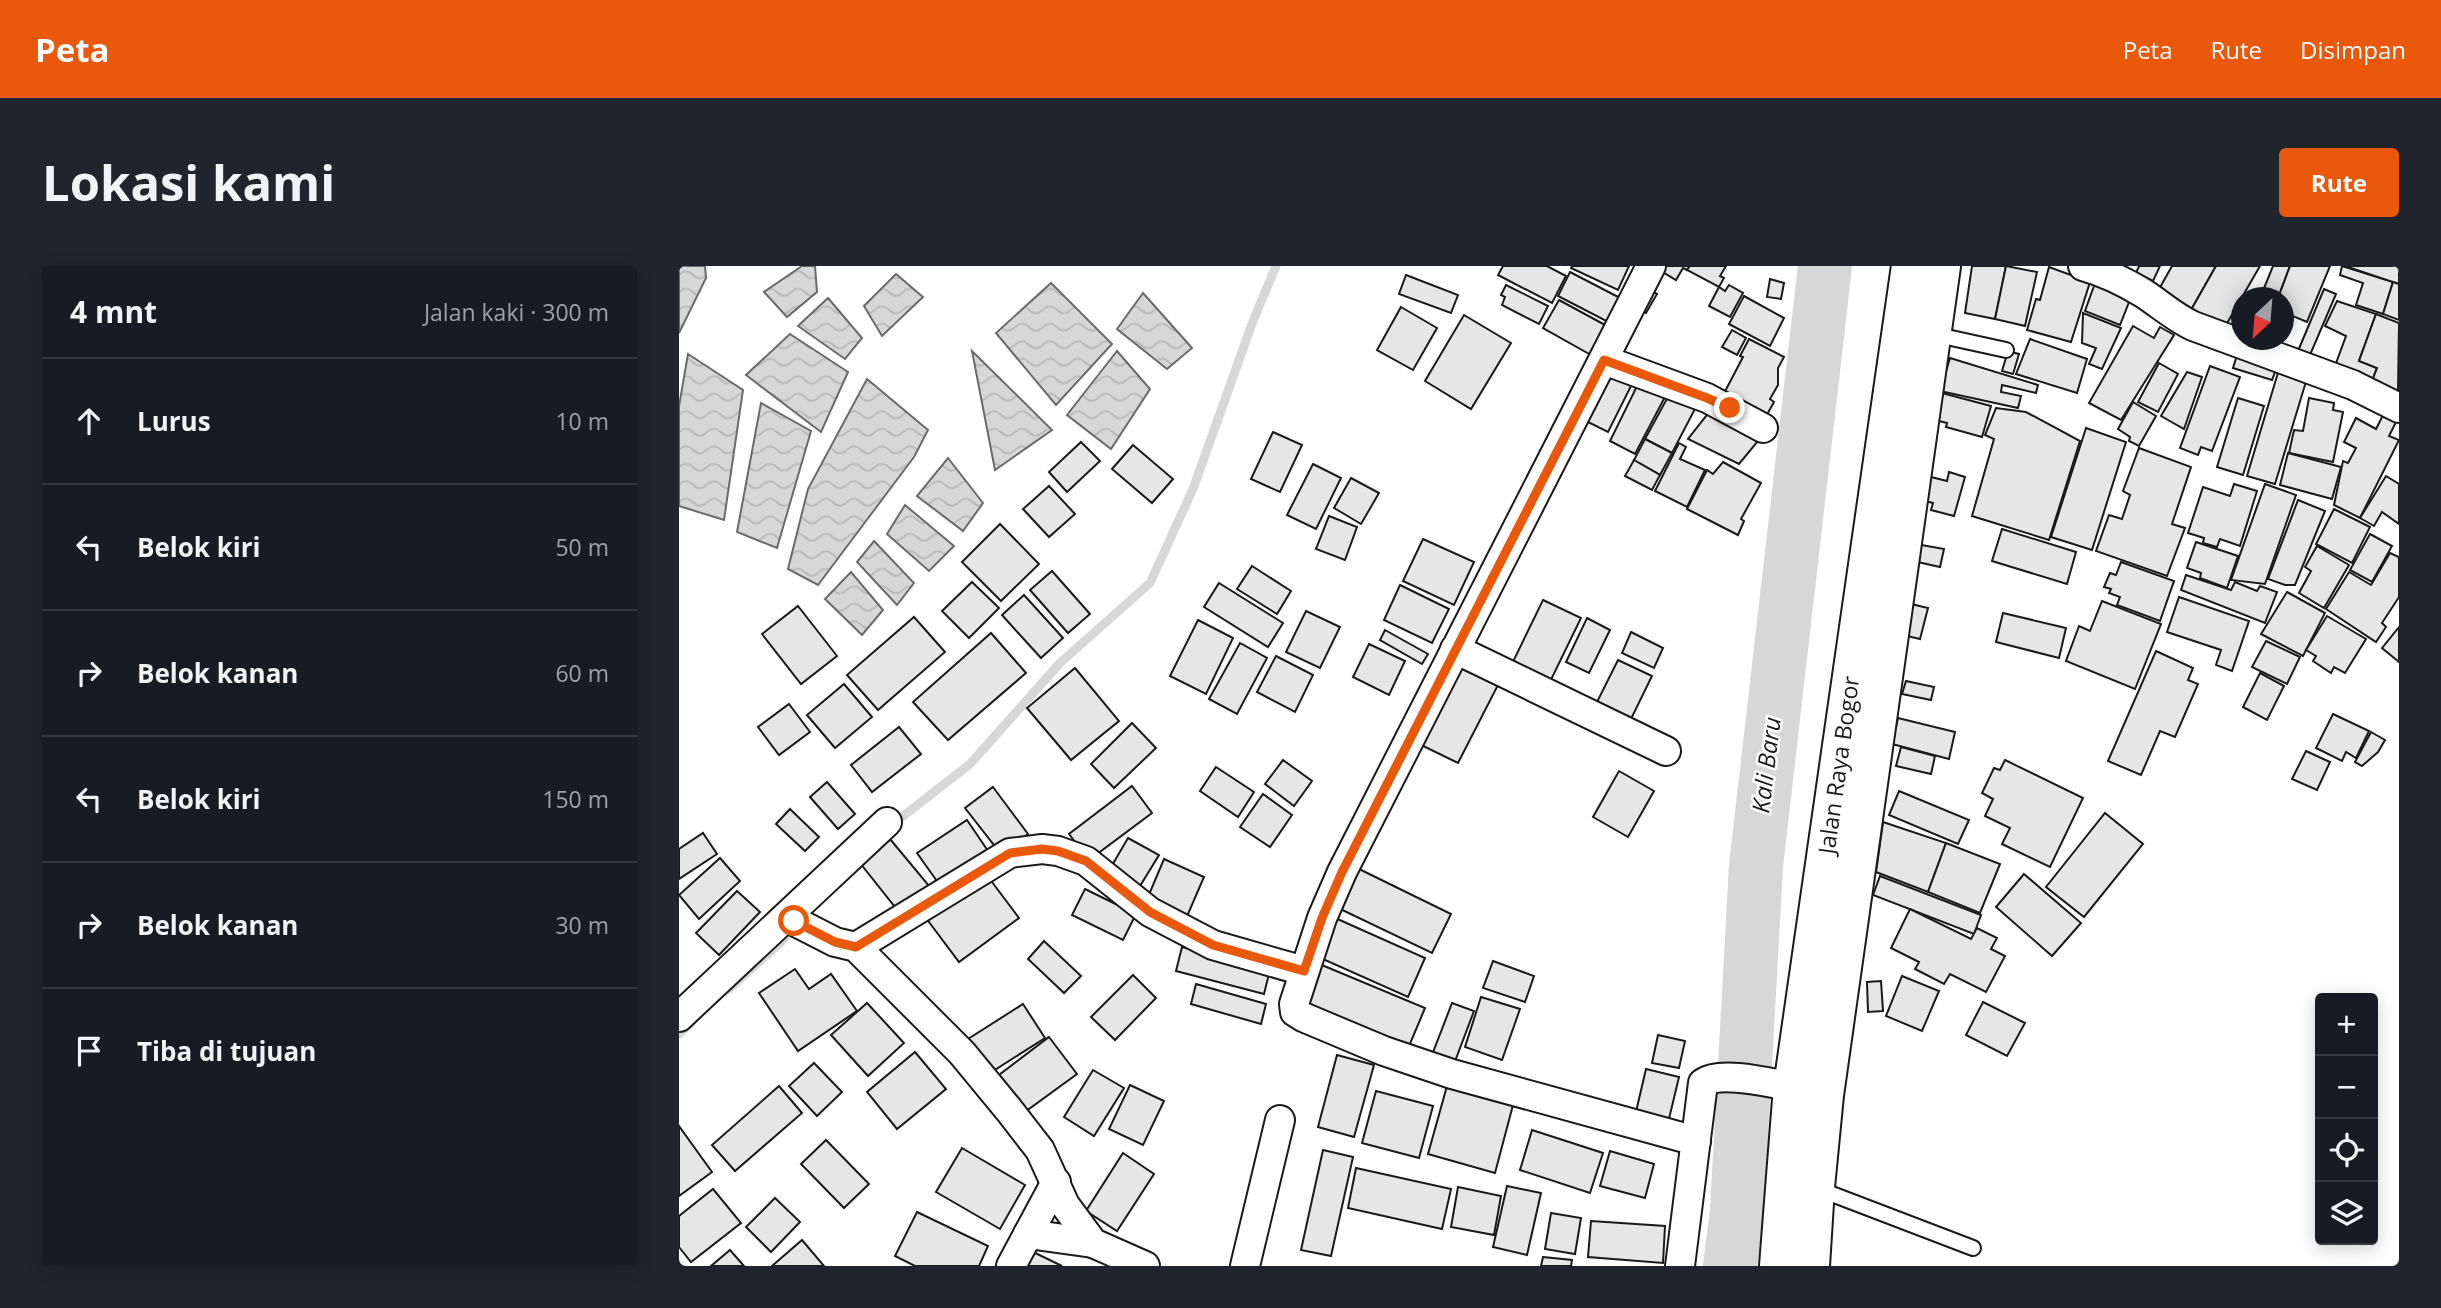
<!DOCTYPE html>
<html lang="id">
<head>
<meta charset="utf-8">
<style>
	body { margin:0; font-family:"Open Sans",sans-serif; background:#20242c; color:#f1f3f6 }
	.controls { position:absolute; right:21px; bottom:21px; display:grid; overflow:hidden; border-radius:7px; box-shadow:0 4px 18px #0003 }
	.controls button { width:63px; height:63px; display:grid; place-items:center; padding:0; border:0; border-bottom:2px solid #363941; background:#171b24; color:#f1f3f6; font:35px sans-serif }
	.compass { position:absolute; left:1552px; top:21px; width:63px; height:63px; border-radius:50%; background:#171b24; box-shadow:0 4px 18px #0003; rotate:206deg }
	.stop { position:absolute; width:21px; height:21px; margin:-16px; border:5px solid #ea580c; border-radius:50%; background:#fff }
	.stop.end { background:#ea580c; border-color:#fff; box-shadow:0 2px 7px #0008 }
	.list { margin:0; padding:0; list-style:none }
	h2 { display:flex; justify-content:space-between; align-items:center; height:91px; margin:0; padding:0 28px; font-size:30px }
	h2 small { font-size:23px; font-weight:400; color:#9ea1a6 }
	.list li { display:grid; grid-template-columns:46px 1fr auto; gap:21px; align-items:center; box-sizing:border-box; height:126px; padding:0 28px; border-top:2px solid #363941 }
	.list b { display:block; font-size:26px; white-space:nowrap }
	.list em { font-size:23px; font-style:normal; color:#9ea1a6 }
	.icon { flex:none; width:38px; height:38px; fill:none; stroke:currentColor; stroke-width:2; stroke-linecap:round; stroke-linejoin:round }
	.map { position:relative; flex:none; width:1720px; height:1000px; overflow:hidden; border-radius:7px }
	header { display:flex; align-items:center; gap:42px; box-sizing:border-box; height:98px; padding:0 35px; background:#ea580c; color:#fff }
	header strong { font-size:33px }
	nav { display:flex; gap:38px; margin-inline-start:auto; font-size:24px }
	.intro { display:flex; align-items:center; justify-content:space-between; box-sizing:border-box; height:168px; padding:0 42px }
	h1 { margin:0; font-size:49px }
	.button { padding:18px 32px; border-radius:7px; background:#ea580c; color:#fff; font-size:24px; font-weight:700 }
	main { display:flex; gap:42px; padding:0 42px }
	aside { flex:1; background:#171b24; border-radius:7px; box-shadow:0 4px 18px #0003 }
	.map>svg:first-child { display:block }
	.water { fill:url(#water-waves); stroke:#6a6a6a; stroke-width:2 }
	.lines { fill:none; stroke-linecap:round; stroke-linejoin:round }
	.stream { stroke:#d7d7d7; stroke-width:9 }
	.river { stroke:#d7d7d7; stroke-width:54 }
	.building { fill:#e6e6e6; stroke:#1a1a1a; stroke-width:2 }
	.service-casing { stroke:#1a1a1a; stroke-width:18 }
	.minor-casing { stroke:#1a1a1a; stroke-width:32 }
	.trunk-casing { stroke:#1a1a1a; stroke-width:42 }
	.service { stroke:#fff; stroke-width:14 }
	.minor { stroke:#fff; stroke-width:28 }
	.trunk { stroke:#fff; stroke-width:38 }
	.route { stroke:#ea580c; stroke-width:9 }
	.labels { text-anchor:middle; stroke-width:5; stroke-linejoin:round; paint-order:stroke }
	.street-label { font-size:23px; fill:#1a1a1a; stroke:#fff }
	.water-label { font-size:24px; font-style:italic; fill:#1a1a1a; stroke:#fff }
</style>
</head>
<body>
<header>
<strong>Peta</strong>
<nav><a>Peta</a><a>Rute</a><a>Disimpan</a></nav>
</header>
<div class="intro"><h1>Lokasi kami</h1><a class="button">Rute</a></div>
<main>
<aside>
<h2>4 mnt<small>Jalan kaki · 300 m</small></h2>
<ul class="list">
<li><svg class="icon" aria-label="ahead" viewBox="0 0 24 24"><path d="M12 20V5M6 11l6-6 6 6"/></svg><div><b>Lurus</b></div><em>10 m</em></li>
<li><svg class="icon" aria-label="left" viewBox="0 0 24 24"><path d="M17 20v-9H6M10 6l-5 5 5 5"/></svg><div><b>Belok kiri</b></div><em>50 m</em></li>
<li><svg class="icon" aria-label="right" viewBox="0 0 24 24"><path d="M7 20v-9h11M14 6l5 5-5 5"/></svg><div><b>Belok kanan</b></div><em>60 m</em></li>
<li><svg class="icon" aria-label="left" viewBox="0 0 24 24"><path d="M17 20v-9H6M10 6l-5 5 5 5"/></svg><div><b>Belok kiri</b></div><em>150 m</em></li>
<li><svg class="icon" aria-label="right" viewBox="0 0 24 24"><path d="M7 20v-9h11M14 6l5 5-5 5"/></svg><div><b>Belok kanan</b></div><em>30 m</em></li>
<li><svg class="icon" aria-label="arrive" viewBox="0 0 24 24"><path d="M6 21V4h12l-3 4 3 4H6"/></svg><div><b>Tiba di tujuan</b></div></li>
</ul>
</aside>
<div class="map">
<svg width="1720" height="1000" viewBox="0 0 1720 1000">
	<defs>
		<pattern id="water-waves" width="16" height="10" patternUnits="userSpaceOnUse" patternTransform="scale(1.75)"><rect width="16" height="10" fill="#d7d7d7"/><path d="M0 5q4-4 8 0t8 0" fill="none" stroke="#b8b8b8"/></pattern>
	</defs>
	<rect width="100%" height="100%" fill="#fff"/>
	<g class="water">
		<polygon points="0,0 26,0 27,12 0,67"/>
		<polygon points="123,0 136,0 138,26 108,51 85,26"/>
		<polygon points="217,8 244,31 203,70 185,40"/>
		<polygon points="372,17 433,78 377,139 317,67"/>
		<polygon points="464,27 513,82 488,103 438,63"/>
		<polygon points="149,32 183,72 166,93 119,60"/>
		<polygon points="111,68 169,106 142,166 67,109"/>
		<polygon points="293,85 373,164 316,204"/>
		<polygon points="438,85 471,123 432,183 388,149"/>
		<polygon points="9,88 64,124 45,254 0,240 0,140"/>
		<polygon points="188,113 249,164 235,191 139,319 109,303 129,223"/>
		<polygon points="82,137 132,165 98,282 58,266"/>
		<polygon points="269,192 304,237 284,265 238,230"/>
		<polygon points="226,239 275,280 250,305 208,268"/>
		<polygon points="195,275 235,317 218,339 178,296"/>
		<polygon points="172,306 204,344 183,369 146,333"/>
	</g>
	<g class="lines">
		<g class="stream">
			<polyline points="214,558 291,498 381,397 471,317 514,223 574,55 597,0"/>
			<polyline points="49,724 100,678 117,659"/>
			<polyline points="0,768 12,757"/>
		</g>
		<polyline class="river" points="1051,1000 1058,944 1077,600 1146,0"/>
	</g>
	<g class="building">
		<polygon points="824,0 868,0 887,10 873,37 819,9"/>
		<polygon points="893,0 950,0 939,24 892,2"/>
		<polygon points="979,0 1011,0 1008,4 1004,2 997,14 977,2"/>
		<polygon points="1011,0 1047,0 1041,10 1045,12 1040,21 1008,4"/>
		<polygon points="1293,0 1327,0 1316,53 1286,47"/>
		<polygon points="1327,0 1358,6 1346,60 1316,53"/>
		<polygon points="1460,0 1481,0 1474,15 1457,7"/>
		<polygon points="1493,0 1537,0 1512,44 1479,25"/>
		<polygon points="1537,0 1581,0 1543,66 1512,44"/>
		<polygon points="1594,0 1611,0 1599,32 1581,32"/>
		<polygon points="1611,0 1651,0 1628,56 1604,46 1604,32 1599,32"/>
		<polygon points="1663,0 1714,16 1704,48 1677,39 1684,17 1661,9"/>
		<polygon points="1666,0 1720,0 1720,18"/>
		<polygon points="1370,1 1411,16 1392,76 1348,64 1357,33 1361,34"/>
		<polygon points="891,6 945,34 933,58 879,30"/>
		<polygon points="727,9 779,29 772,47 720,28"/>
		<polygon points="1091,13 1105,17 1102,33 1088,31"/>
		<polygon points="1714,16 1720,18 1720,54 1704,48"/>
		<polygon points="1416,17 1452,31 1441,59 1406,45"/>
		<polygon points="827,19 869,40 860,58 823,39 826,31 822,29"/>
		<polygon points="1050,19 1064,27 1051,51 1030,40 1040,21 1046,25"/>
		<polygon points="969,23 978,28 967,47 959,43"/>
		<polygon points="1645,23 1657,28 1631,89 1619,85"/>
		<polygon points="1065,30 1105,52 1091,80 1050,58"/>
		<polygon points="880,34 928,60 912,89 864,62"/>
		<polygon points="1658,35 1697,48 1680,95 1698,102 1693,115 1656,100 1667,70 1646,60"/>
		<polygon points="722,41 758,62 734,104 698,84"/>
		<polygon points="1404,47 1442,62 1423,103 1410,98 1417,82 1403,77"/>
		<polygon points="1697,48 1720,57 1719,126 1693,115 1698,102 1680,95"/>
		<polygon points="785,49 832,77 792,143 746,115"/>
		<polygon points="1454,60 1475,72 1481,61 1495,69 1442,154 1410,137"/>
		<polygon points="1053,64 1067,72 1058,89 1043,81"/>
		<polygon points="1070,73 1105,91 1099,102 1099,119 1091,133 1095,136 1085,154 1043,131 1064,91 1061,90"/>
		<polygon points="1351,73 1408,93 1398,127 1337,108"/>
		<polygon points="1329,85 1340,88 1334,108 1323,105"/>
		<polygon points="1559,86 1599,98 1593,114 1554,102"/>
		<polygon points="1271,92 1359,119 1357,127 1323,119 1322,126 1342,130 1339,142 1261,125"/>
		<polygon points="1480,97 1499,108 1479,146 1459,136"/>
		<polygon points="1531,100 1561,111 1533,185 1522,181 1519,189 1501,182"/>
		<polygon points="1601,100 1629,109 1596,218 1568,210"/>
		<polygon points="925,106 952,120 929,166 901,152"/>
		<polygon points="1508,106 1523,111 1505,163 1482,150"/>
		<polygon points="960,116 987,129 956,188 931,175"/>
		<polygon points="1259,126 1312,140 1303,171 1267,161 1268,157 1252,153"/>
		<polygon points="991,127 1017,141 993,187 966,173"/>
		<polygon points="1559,132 1585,140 1564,209 1538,201"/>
		<polygon points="1630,132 1655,137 1654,144 1664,146 1654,196 1610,187 1615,164 1624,165"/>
		<polygon points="1454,136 1477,150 1460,180 1450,175 1451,171 1439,163"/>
		<polygon points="1035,140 1079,175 1060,198 1009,173"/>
		<polygon points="1317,142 1347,146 1401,175 1370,274 1293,250 1315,173 1306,169"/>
		<polygon points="1705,147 1718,154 1710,170 1720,174 1681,252 1655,239 1664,195 1669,197 1677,182 1665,176 1677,152 1697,163"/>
		<polygon points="1407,162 1447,176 1413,284 1372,271"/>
		<polygon points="594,166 623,179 601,226 572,213"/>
		<polygon points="966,173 993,187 981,209 955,194"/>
		<polygon points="402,176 421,195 388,226 370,206"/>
		<polygon points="1000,177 1007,181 1001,193 1026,204 1008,241 976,225"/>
		<polygon points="454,179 494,213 473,237 433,203"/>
		<polygon points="1460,182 1512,201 1493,258 1506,262 1488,310 1417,285 1430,249 1443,253 1451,229 1444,225"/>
		<polygon points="1609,187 1662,201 1653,233 1601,219"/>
		<polygon points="955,194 981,209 973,224 946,210"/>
		<polygon points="1044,196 1082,217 1062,253 1065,255 1059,269 1008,243 1028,204 1034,208"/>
		<polygon points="634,198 662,212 637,263 608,249"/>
		<polygon points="1270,206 1286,211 1275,250 1252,244 1254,237 1242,234 1248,210 1268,215"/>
		<polygon points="1707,210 1720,218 1720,258 1703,246 1695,260 1681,252"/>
		<polygon points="672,212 700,227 682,258 655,242"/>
		<polygon points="1555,218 1578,225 1561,280 1541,273 1538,281 1524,277 1525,272 1509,267 1524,221 1551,230"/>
		<polygon points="1586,218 1617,229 1586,318 1552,314"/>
		<polygon points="370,220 396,248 370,271 344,243"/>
		<polygon points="1619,234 1646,245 1616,319 1606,319 1589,313"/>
		<polygon points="1655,243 1691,261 1673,297 1637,278"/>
		<polygon points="650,250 678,261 666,294 637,283"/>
		<polygon points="321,258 360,298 322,335 283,296"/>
		<polygon points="1323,263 1397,286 1388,318 1313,295"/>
		<polygon points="1691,268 1713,280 1693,316 1671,304"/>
		<polygon points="744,273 795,296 775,339 724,315"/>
		<polygon points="1517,276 1559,290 1548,322 1521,312 1522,307 1508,302"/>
		<polygon points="1237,278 1265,283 1261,301 1234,295"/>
		<polygon points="1638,280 1670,299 1645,342 1620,327 1632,305 1626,301"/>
		<polygon points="1711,287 1720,291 1720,331 1703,357 1707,361 1697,376 1647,343 1670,306 1692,319"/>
		<polygon points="1442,296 1495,315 1481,355 1438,339 1441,331 1430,327 1432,323 1425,321 1431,307 1437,309"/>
		<polygon points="573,300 612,325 598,348 558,323"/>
		<polygon points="373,305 411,348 389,367 351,324"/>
		<polygon points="1507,309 1552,324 1556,316 1578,325 1581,320 1598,326 1586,357 1502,324"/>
		<polygon points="293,316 320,342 290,372 263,345"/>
		<polygon points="540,317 604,357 589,381 525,341"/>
		<polygon points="721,319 770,343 753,377 705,354"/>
		<polygon points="1608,326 1646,347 1624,390 1582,368"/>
		<polygon points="345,329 384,372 362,392 323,349"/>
		<polygon points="1500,331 1570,355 1553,405 1537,399 1542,384 1488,366"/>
		<polygon points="864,334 902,352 867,424 829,406"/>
		<polygon points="1423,335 1482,358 1456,423 1387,395 1400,360 1411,365"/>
		<polygon points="1232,338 1249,342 1241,373 1224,369"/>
		<polygon points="119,340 158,390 122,418 83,368"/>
		<polygon points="627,345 661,361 641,402 607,386"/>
		<polygon points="1324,347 1387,362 1380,392 1317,376"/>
		<polygon points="1648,350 1687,373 1666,407 1655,401 1652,407 1634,395 1637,390 1627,384"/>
		<polygon points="235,351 266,386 199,444 168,409"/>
		<polygon points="908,352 931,364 910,407 887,396"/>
		<polygon points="519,354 554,372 527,428 491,410"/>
		<polygon points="1720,361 1720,396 1703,382"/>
		<polygon points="706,364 749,388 743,398 701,374"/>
		<polygon points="952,366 984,382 975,402 943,387"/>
		<polygon points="312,367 347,407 269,474 234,436"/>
		<polygon points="1587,375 1621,391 1608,418 1573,401"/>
		<polygon points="561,377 588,392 558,448 530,433"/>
		<polygon points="690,378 726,395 710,429 674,411"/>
		<polygon points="1477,385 1514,402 1509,414 1519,418 1496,471 1481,465 1462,509 1429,495"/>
		<polygon points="597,390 634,409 616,446 578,426"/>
		<polygon points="939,394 973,410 952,453 918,436"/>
		<polygon points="779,398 819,419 779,497 738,477"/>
		<polygon points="396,402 440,455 392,494 348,442"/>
		<polygon points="1581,407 1605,420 1588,454 1564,441"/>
		<polygon points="1227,415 1255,421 1252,434 1223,428"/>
		<polygon points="165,418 193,451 156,482 128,449"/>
		<polygon points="110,438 131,466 100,489 79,461"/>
		<polygon points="1654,448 1690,465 1677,492 1667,486 1663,495 1637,482"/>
		<polygon points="1219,452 1276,466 1270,493 1213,478"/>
		<polygon points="453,457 477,482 435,522 412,498"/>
		<polygon points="220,461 242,488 193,526 172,499"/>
		<polygon points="1692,466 1706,474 1699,486 1683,500 1676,496"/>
		<polygon points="1222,481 1256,490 1252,508 1217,500"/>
		<polygon points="1627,485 1651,496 1638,524 1613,513"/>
		<polygon points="604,494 633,515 615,540 586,518"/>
		<polygon points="1326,494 1404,532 1371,601 1323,578 1331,562 1306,550 1314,533 1303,527 1315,502 1321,504"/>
		<polygon points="537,501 575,526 559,551 521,525"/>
		<polygon points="940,505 975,525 949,571 914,551"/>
		<polygon points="148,516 176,548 159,563 131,531"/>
		<polygon points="453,520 473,547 410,594 390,568"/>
		<polygon points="314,521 349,568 322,588 286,542"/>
		<polygon points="1220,525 1290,554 1279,578 1210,549"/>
		<polygon points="584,528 613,549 591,581 561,561"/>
		<polygon points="111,543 140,571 126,585 97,558"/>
		<polygon points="1426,547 1464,578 1405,651 1367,621"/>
		<polygon points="288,554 309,585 260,618 238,587"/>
		<polygon points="1204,556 1267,577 1249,626 1197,606"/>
		<polygon points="24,567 38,588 0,613 0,583"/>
		<polygon points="449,572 480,589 458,625 428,608"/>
		<polygon points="211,573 251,621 220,646 181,597"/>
		<polygon points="1267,577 1321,598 1301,647 1249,626"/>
		<polygon points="41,592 61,615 20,653 0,629"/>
		<polygon points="485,593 525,611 506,655 466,638"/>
		<polygon points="676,601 772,648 753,687 657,641"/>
		<polygon points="307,608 340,652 280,696 247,652"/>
		<polygon points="1345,608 1402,657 1373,690 1317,641"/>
		<polygon points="1201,610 1302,649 1295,668 1194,629"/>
		<polygon points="406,623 457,648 444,674 393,649"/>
		<polygon points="58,625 81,646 40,689 17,667"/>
		<polygon points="1231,643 1292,673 1298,662 1318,672 1312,683 1326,690 1307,726 1271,708 1265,718 1236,703 1240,696 1212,682"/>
		<polygon points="654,651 746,692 729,731 637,690"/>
		<polygon points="365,675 402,710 385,727 349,693"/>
		<polygon points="503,681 591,704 585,728 497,705"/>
		<polygon points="814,695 855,710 846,736 804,722"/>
		<polygon points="638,697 746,742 728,785 621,739"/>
		<polygon points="116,703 130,723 152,708 178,745 119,785 80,727"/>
		<polygon points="454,709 477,732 436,774 412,751"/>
		<polygon points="1223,710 1260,725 1243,765 1207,750"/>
		<polygon points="1202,715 1204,745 1189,746 1188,716"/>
		<polygon points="517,718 587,738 582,758 512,738"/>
		<polygon points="802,731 841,743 823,794 786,781"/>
		<polygon points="1304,736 1346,757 1328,790 1287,769"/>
		<polygon points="188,737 225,777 189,810 152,769"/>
		<polygon points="773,737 795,745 775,798 753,789"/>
		<polygon points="344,738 366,772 311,807 289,773"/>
		<polygon points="979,769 1006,775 1000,802 973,797"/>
		<polygon points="370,771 398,808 343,848 316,812"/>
		<polygon points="236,786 267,823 218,863 188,826"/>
		<polygon points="658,789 695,799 675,871 639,861"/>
		<polygon points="135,797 163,826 138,850 110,820"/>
		<polygon points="967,803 1000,811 989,857 956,850"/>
		<polygon points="414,804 445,822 415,870 385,851"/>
		<polygon points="451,819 485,835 464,879 430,863"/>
		<polygon points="100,820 123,847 56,905 33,879"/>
		<polygon points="768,820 834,839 816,907 749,888"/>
		<polygon points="697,825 754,840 740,892 683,877"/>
		<polygon points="0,860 33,906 0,930"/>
		<polygon points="853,864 924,887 911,927 841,904"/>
		<polygon points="147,874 190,918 165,942 122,898"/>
		<polygon points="283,882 346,919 321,963 257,926"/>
		<polygon points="644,884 674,891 652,990 622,984"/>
		<polygon points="931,885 975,898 966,932 921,920"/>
		<polygon points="444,887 475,908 438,965 407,945"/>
		<polygon points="677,902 772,923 763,963 669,942"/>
		<polygon points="828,920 862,927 848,989 814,981"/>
		<polygon points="779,921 822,930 815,969 772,961"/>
		<polygon points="34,923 62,957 12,996 0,981 0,950"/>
		<polygon points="96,932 121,956 92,986 67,961"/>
		<polygon points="238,946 309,980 300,1000 236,1000 216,990"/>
		<polygon points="872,947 902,952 896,988 866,983"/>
		<polygon points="912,955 986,960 984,997 909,991"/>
		<polygon points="123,974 145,1000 93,1000"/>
		<polygon points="348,983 383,1000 339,1000"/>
		<polygon points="51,984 65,1000 32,1000"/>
		<polygon points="864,991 893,994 892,1000 862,1000"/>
	</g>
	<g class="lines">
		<defs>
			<g id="service">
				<polyline points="1254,68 1327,84"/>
				<polyline points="1137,922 1294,982"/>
			</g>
			<g id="minor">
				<polyline points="972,0 663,606 643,652 615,738 616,746 624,751 705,785 773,808 1017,875"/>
				<path d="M1404,0c21,6 42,16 60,27 17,11 31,24 50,33l160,59 46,23"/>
				<polyline points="925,94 1028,132 1084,162"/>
				<polyline points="776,383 987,485"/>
				<polyline points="106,653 115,655 156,676 177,681 283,787 330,844 361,884 386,939 414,977 466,1000"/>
				<polyline points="177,681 331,587 363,583 379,585 407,595 471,646 534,679 625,705"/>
				<polyline points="0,751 208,556"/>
				<polyline points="349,968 414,977"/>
				<polyline points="332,1000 377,916"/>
				<polyline points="566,1000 601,854"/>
				<path d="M1001,1000l23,-183c17,-13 68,0 90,4"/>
			</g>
			<g id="trunk">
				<polyline points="1100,1000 1114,821 1232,0"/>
				<polyline points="1131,1000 1136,921 1145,829 1262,0"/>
			</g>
		</defs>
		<use href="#service" class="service-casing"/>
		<use href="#minor" class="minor-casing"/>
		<use href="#trunk" class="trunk-casing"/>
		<use href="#service" class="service"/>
		<use href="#minor" class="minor"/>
		<use href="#trunk" class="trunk"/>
	</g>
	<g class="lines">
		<polyline class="route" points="115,655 156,676 177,681 331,587 363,583 379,585 407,595 471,646 534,679 625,705 643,652 663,606 925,94 1028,132 1051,142"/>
	</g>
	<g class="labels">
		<g class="street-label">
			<text transform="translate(1160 499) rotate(-82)" y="8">Jalan Raya Bogor</text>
		</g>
		<g class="water-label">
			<text transform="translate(1088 499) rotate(-83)" y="8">Kali Baru</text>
		</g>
	</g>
</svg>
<div class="controls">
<button>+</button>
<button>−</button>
<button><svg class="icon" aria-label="locate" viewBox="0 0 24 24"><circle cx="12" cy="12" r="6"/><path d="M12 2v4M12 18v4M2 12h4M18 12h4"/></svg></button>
<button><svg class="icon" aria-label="layers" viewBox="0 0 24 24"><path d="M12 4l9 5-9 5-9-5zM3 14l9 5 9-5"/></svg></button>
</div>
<svg class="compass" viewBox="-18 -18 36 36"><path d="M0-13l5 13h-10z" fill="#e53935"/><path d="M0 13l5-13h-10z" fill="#9ea1a6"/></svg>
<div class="stop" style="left:115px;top:655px"></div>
<div class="stop end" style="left:1051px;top:142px"></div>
</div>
</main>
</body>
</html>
